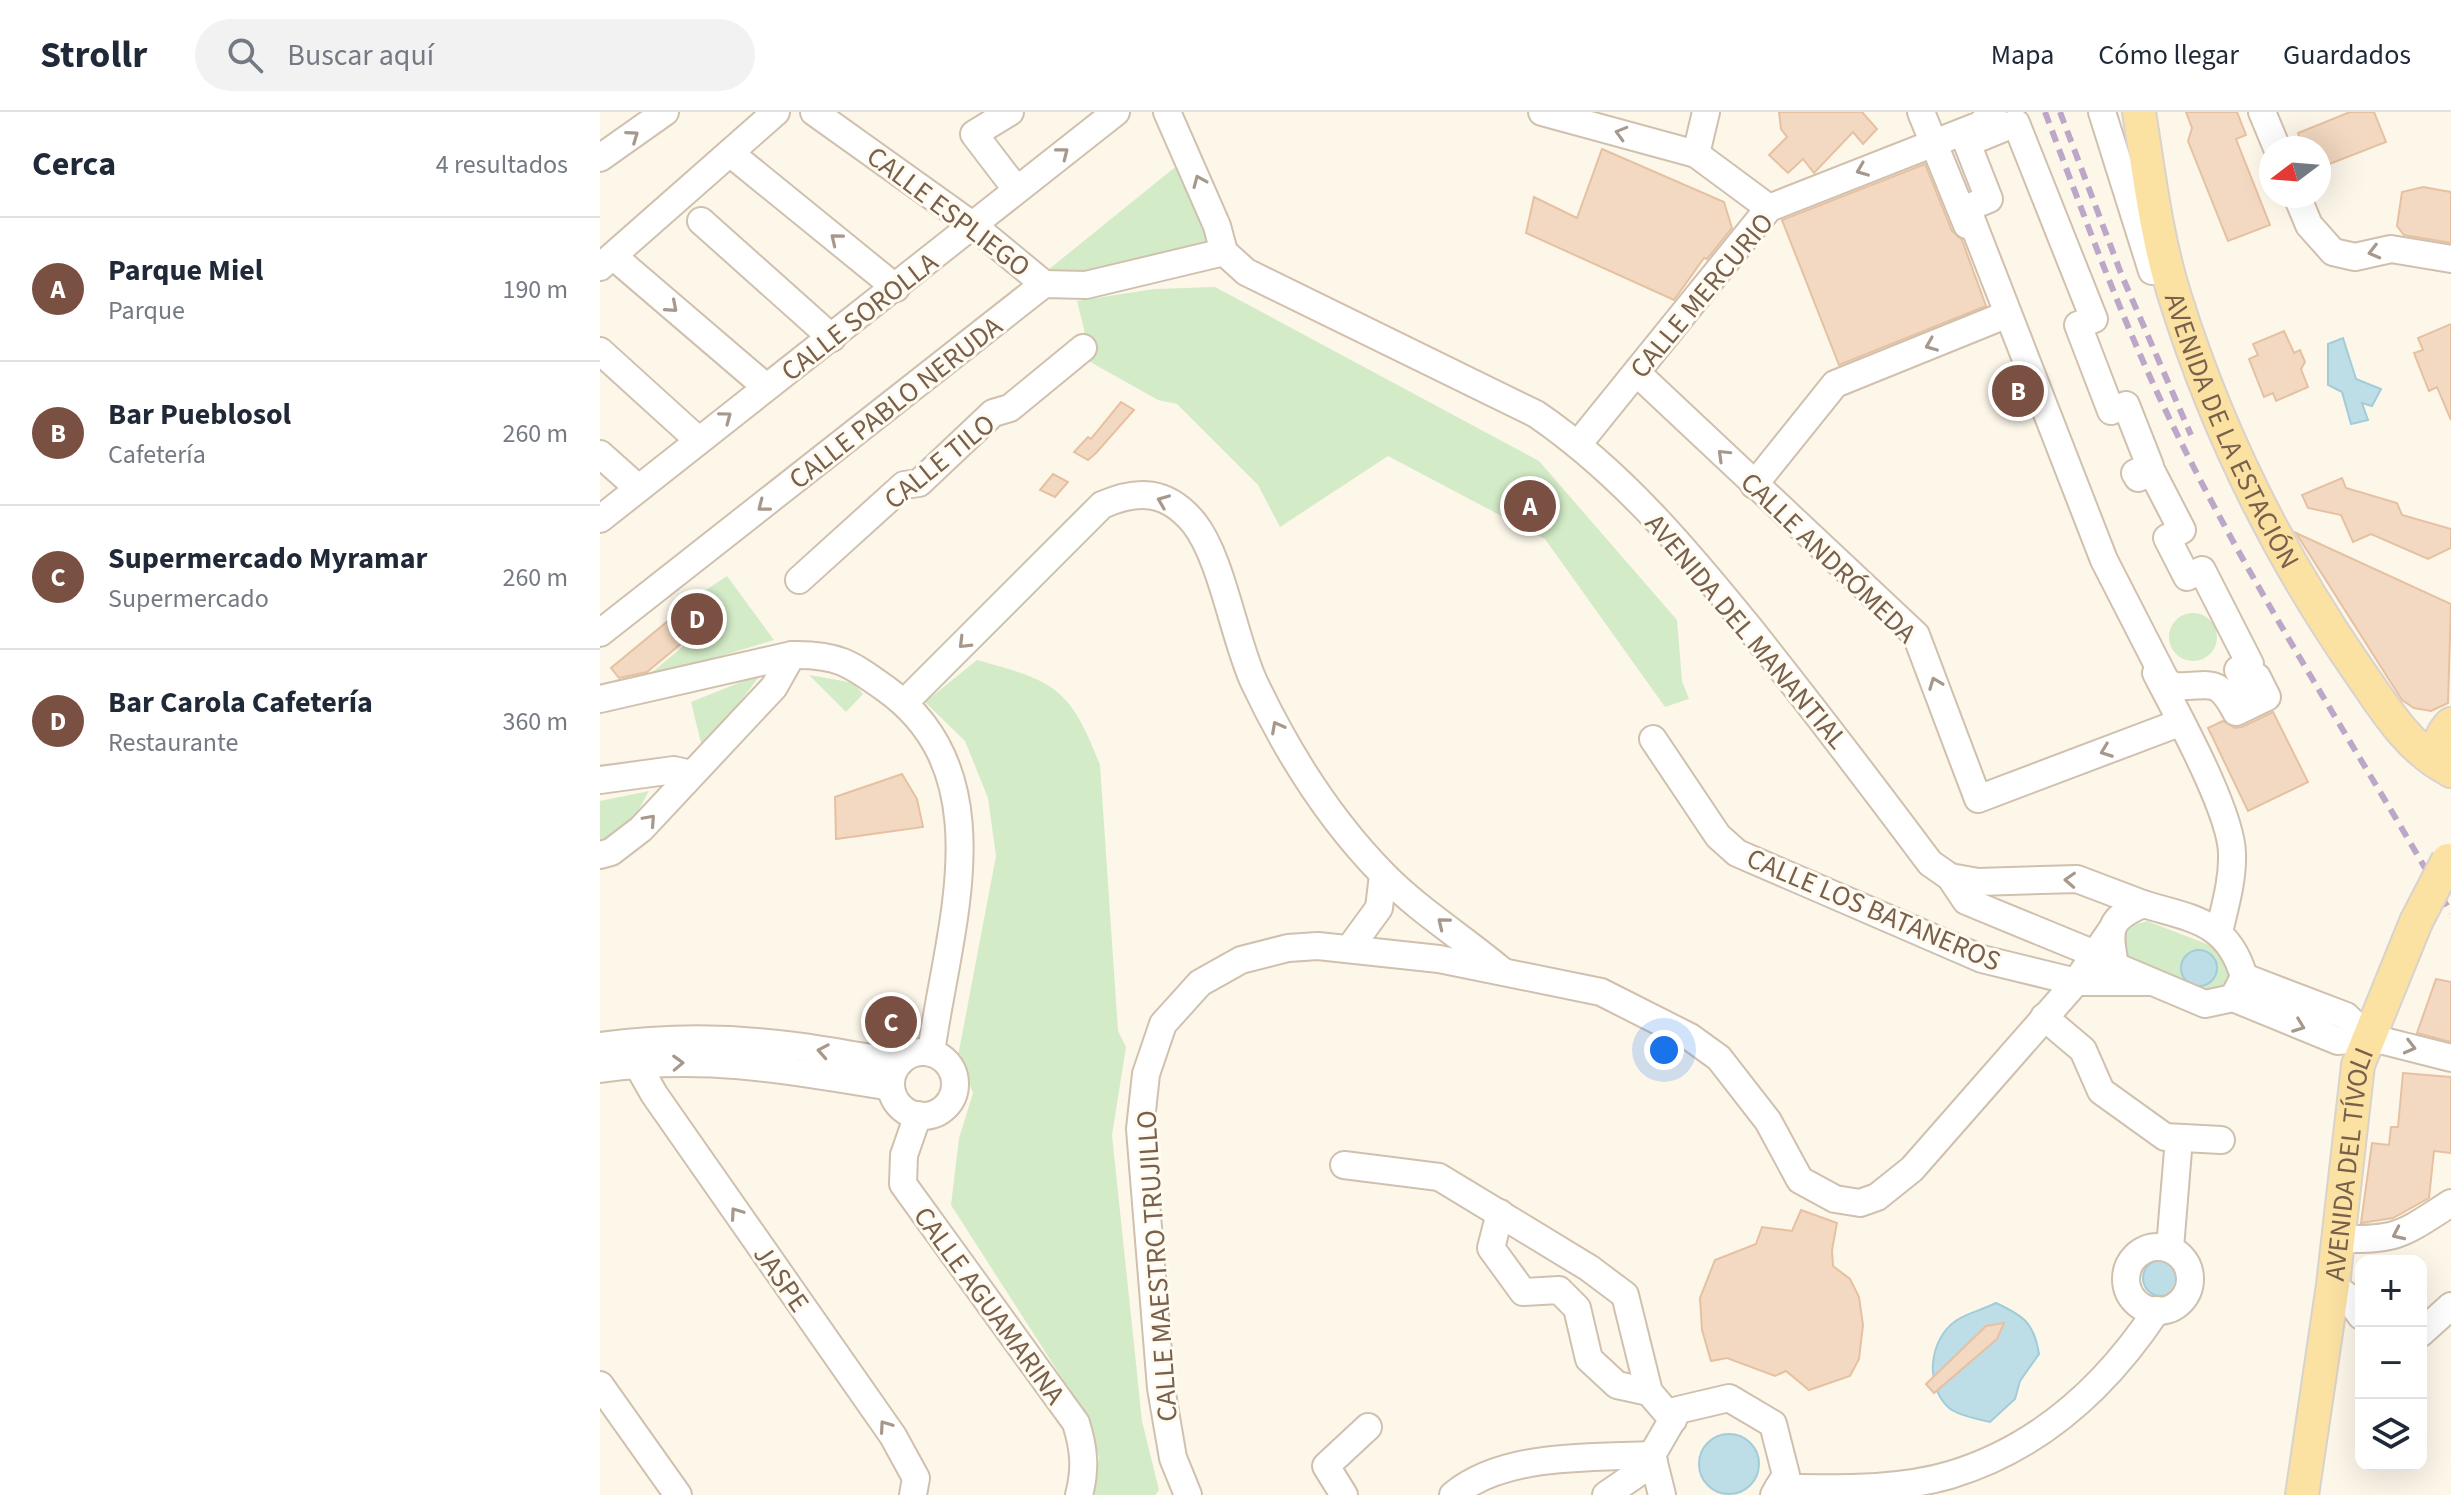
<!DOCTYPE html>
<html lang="es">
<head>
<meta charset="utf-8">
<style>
	body { margin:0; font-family:"Source Sans 3",sans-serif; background:#f2f2f3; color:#1f2937 }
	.controls { position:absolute; right:24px; bottom:24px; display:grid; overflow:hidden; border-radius:16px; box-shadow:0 8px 32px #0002 }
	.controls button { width:72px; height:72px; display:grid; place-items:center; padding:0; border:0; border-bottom:2px solid #e0e1e3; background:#fff; color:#1f2937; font:40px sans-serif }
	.compass { position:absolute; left:1659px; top:24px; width:72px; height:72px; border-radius:50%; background:#fff; box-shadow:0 8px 32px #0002; rotate:254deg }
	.you { position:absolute; left:1064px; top:938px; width:28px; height:28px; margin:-20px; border:6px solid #fff; border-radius:50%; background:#1a73e8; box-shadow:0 0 0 12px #1a73e833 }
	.badge { display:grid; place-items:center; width:52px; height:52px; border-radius:50%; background:#795042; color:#fff; font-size:26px; font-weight:700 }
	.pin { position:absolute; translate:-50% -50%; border:4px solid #fff; box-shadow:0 2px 8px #0006 }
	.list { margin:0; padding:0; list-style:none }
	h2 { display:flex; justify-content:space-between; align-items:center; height:104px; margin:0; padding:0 32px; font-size:34px }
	h2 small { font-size:26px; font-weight:400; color:#747a83 }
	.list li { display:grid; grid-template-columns:52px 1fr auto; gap:24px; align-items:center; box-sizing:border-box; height:144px; padding:0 32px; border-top:2px solid #e0e1e3 }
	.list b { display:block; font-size:30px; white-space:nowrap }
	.list p { margin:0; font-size:26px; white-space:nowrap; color:#747a83 }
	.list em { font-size:26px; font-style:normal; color:#747a83 }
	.icon { flex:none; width:44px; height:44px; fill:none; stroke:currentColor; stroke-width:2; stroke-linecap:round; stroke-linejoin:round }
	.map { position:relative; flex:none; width:1851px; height:1383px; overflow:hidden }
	header { display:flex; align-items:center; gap:48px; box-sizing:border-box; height:112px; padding:0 40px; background:#fff; border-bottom:2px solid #e0e1e3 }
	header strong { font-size:38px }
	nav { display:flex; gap:44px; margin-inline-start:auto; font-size:28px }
	.search { width:560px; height:72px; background:#f2f2f3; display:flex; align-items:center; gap:20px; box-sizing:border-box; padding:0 28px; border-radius:44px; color:#747a83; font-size:30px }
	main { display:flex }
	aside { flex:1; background:#fff }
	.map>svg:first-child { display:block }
	.green { fill:#d3ebc7 }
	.water { fill:#bddde7; stroke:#a3ccd9; stroke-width:2 }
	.building { fill:#f3d9c1; stroke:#e6c1a1; stroke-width:2 }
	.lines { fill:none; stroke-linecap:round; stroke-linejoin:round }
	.minor-casing { stroke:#d0c0ae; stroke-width:30 }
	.major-casing { stroke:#d9d2cd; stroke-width:36 }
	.minor { stroke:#fff; stroke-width:26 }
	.major { stroke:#fbe2a3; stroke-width:32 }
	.rail { stroke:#bca7c8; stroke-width:6; stroke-dasharray:12 8; stroke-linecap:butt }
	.major-bridge-casing { stroke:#d9d2cd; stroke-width:36; stroke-linecap:butt }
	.major-bridge { stroke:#fbe2a3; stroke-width:32 }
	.oneway { stroke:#a8988b }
	.labels { text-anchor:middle; stroke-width:6; stroke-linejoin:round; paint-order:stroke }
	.street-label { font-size:28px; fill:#79604c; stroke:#fffbf1 }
</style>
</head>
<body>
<header>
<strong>Strollr</strong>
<div class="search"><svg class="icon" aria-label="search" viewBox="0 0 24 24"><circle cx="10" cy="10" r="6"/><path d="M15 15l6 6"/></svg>Buscar aquí</div>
<nav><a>Mapa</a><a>Cómo llegar</a><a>Guardados</a></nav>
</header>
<main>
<aside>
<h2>Cerca<small>4 resultados</small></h2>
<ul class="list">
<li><span class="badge">A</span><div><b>Parque Miel</b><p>Parque</p></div><em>190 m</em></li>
<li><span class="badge">B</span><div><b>Bar Pueblosol</b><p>Cafetería</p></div><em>260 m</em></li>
<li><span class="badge">C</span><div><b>Supermercado Myramar</b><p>Supermercado</p></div><em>260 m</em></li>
<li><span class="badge">D</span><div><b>Bar Carola Cafetería</b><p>Restaurante</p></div><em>360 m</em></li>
</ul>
</aside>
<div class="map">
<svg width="1851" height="1383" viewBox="0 0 1851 1383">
	<rect width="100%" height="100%" fill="#fdf7ea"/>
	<g class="green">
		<path d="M579,52l31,77c-40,25 -116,34 -162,29z"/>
		<polygon points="615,175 939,349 1077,508 1082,569 1089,587 1065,595 945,427 788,344 680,415 658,373 577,292 558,288 485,247 484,217 477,189 554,177"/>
		<polygon points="127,464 174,528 44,567 117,506 100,482"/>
		<circle cx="1593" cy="525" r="24"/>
		<path d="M377,548c77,21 93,27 123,105l18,266 8,16 -14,88 30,286 17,69 -4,5h-61l5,-38 -12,-40 -136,-212 8,-67 14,-45 -15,-37 38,-200 -8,-58 -23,-57 -40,-39z"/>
		<polygon points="161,562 103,639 91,590"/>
		<polygon points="209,563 254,571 263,582 246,600"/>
		<polygon points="49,679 33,708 0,734 0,689"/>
		<polygon points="1547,809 1625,839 1633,858 1627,875 1605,883 1528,853 1520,833 1527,815"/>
	</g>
	<g class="water">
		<polygon points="1743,226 1756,267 1781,277 1772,294 1762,291 1768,308 1751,312 1742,280 1728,273 1728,232"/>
		<circle cx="1599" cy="856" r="18"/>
		<circle cx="1561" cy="1166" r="18"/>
		<path d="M1396,1191c28,13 38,20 43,51l-19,27 -5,18 -25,23c-12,-3 -31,-6 -41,-14 -25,-23 -20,-70 8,-88 11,-7 27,-11 39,-17z"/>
		<circle cx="1129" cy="1352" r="30"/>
	</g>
	<g class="building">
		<polygon points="1179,0 1262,0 1277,17 1263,32 1253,20 1214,61 1203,47 1188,61 1169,43 1187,25 1181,17"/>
		<polygon points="1586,0 1637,0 1646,23 1636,27 1670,113 1628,129 1588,29 1592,16"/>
		<polygon points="1750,0 1774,0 1786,30 1719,56 1719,36 1704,36 1698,21"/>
		<polygon points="1002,37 1124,90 1132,116 1107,147 1104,146 1074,188 926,121 934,85 977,106"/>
		<polygon points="1325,52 1352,119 1362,128 1386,194 1239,253 1182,108"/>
		<polygon points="1823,75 1851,80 1851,131 1804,123 1797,114 1802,80"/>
		<polygon points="1851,212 1851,308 1837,275 1829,279 1814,241 1823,238 1818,226"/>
		<polygon points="1684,219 1694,241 1700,238 1705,250 1701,257 1708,275 1676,289 1673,281 1664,285 1649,247 1658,243 1653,232"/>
		<polygon points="521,290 534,298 496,341 488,348 474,340 488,325 491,327"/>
		<polygon points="453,362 468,370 455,385 440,378"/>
		<polygon points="1742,366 1746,376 1797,391 1802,403 1851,417 1851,436 1828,447 1771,422 1753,430 1741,403 1708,396 1702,383"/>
		<polygon points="1696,421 1851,492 1848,591 1831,599 1814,596 1802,588"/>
		<polygon points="91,490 107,510 47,560 19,566 11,556"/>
		<polygon points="1673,600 1708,670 1648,699 1608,616 1623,609 1635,616 1642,615"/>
		<polygon points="302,662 317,687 323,715 236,727 235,685"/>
		<polygon points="1836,867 1851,870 1851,930 1817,921"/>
		<polygon points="1803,961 1851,965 1851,1041 1834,1039 1829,1086 1793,1106 1761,1111 1772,1031 1789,1033 1791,1015 1798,1015"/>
		<polygon points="1201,1098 1237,1111 1232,1138 1233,1154 1250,1167 1259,1185 1263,1213 1259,1247 1250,1264 1209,1278 1186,1259 1175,1264 1127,1246 1111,1249 1102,1218 1100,1186 1115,1148 1156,1132 1162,1115 1192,1119"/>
		<polygon points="1404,1211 1397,1227 1334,1281 1326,1272 1386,1214"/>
	</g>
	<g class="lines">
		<defs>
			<g id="minor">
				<polyline points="214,0 375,115 444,172"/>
				<polyline points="410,0 374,22 416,77"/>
				<polyline points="567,0 617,114 624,140"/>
				<polyline points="942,0 1096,42"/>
				<polyline points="1106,0 1096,42 1169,96"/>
				<polyline points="1321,0 1367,113"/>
				<polyline points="1502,0 1552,159"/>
				<polyline points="1662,0 1677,36"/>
				<path d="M1416,11l78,196 -16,6 33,86 15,-6 24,61 -15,7 3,5 14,-6 30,58 -15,8 20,39 15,-7 48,94 -12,6 7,13 12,-6 10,20 -31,15c-20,-38 -27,-24 -62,-26l-8,-5 -62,-121 -137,-352 22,-9 -22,-56z"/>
				<polyline points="130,41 296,176"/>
				<polyline points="0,46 65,0"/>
				<polyline points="1697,84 1709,113 1733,140 1755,145 1791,137 1851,147"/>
				<polyline points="101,109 232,226"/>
				<path d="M624,140l22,20 290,142c85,58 151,137 215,216 61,77 120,154 179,233l20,14 16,24 129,53 20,12"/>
				<polyline points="13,144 166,275"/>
				<polyline points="0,155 176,0"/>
				<polyline points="0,239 97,327"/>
				<polyline points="1037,261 1316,523 1378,687 1579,611"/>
				<polyline points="979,331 1169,96 1380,13 1393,0"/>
				<polyline points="0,342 38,376"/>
				<polyline points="1154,373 1235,272 1403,204"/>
				<polyline points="0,407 516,0"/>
				<polyline points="199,468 304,373 319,371 393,301 410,296 483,236"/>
				<polyline points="0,521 444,172 486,173 624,140"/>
				<path d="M1556,561c21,41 75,138 76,180 1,27 -7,53 -13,79"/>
				<path d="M0,587l192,-44c45,-1 58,8 94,34 120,86 61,243 45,364"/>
				<path d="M305,590l197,-197c36,-16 65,-15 92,18 28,35 40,116 60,159 33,70 75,137 129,192 34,35 80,64 118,96"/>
				<polyline points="1053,627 1118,724 1137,741 1382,847 1476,870 1551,870"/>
				<polyline points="0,668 74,658 91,662"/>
				<polyline points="0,743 11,740 41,717 174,575 192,543"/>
				<polyline points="1350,765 1378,770 1477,767 1543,792"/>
				<path d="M1543,792c50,15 85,17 101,73l-11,21 -28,6 -90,-38c-6,-36 -9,-46 28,-62z"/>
				<polyline points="749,837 779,796 783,763"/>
				<polyline points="1644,865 1746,904 1768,925"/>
				<polyline points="1633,886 1738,929 1768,925 1851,946"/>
				<polyline points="1444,905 1483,938 1501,979 1565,1025 1621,1028"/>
				<path d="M0,934c58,-8 120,-9 178,-2 41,4 81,13 122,18"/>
				<circle cx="323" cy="972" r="32"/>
				<polyline points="37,952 54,982 293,1324 316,1366 313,1383"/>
				<path d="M0,957c105,-15 189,1 291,18"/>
				<path d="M318,1003l-14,40 -1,29 173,239c8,26 10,45 3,72"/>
				<polyline points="744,1053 839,1065 989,1156 1025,1183 1049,1280 1073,1308"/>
				<polyline points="900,1101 891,1136 923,1180 959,1178 977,1196 989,1247 1017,1273 1049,1280"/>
				<path d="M1738,1127c61,1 63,-4 113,-36"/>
				<circle cx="1558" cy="1167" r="32"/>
				<polyline points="1570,1136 1579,1026"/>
				<polyline points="1733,1173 1747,1184 1761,1204"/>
				<polyline points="1821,1221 1851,1194"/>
				<polyline points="0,1273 78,1383"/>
				<path d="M1178,1376c56,0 118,3 172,-13 90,-27 156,-88 207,-165"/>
				<polyline points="588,1383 573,1346 561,1276 540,1017 546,962 563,912 600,871 641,848 688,836 718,834 839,847 1001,880 1090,925 1119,946 1168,1009 1200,1068 1235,1087 1260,1091 1277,1085 1312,1057 1476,870 1510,820"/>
				<polyline points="744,1383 726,1354 768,1315"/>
				<path d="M853,1383c51,-42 136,-37 199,-40"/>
				<polyline points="1006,1383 1054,1350"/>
				<polyline points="1062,1383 1052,1343 1078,1298 1129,1286 1173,1312 1186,1363 1174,1383"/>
			</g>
			<g id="major">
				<path id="s1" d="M1539,0c10,62 17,125 36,185 41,131 103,257 181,370 26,37 50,80 92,102"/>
				<path d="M1851,612c-15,15 -14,32 0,47"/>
				<path id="s2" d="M1702,1383l31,-210 25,-220 58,-143"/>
			</g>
		</defs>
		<use href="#minor" class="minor-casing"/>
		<use href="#major" class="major-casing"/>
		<use href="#minor" class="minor"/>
		<use href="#major" class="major"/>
		<g class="rail">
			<path d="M1445,0c37,98 73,198 118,293 83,176 192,339 288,508"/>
			<polyline points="1460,0 1522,164 1591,323"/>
		</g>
		<defs>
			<polyline id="major-bridge" points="1816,810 1848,748"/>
		</defs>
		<use href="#major-bridge" class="major-bridge-casing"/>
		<use href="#major-bridge" class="major-bridge"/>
	</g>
	<defs><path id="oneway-chevron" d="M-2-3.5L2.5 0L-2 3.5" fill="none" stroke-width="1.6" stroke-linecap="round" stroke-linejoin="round" transform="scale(2)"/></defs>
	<g class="oneway">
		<use href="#oneway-chevron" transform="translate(1021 21) rotate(-164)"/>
		<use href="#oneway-chevron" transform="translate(33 24) rotate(-35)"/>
		<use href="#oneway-chevron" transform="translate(463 41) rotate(-38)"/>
		<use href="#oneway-chevron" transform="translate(1262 58) rotate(158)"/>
		<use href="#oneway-chevron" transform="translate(599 69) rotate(-113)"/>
		<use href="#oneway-chevron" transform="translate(236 127) rotate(-141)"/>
		<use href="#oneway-chevron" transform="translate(1774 140) rotate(166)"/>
		<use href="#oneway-chevron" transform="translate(72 195) rotate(41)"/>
		<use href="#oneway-chevron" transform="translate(1331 233) rotate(158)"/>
		<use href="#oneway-chevron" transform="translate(126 305) rotate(-37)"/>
		<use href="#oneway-chevron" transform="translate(1123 343) rotate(-136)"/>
		<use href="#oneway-chevron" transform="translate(563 389) rotate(-158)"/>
		<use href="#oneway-chevron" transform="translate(163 394) rotate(142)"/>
		<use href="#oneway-chevron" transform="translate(364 531) rotate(135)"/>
		<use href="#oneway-chevron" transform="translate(1335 571) rotate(-111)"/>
		<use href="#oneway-chevron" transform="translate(677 615) rotate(-118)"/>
		<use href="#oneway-chevron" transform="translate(1506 639) rotate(159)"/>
		<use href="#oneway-chevron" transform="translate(50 708) rotate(-48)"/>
		<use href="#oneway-chevron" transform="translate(1470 768) rotate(-177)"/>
		<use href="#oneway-chevron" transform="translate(843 811) rotate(-141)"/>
		<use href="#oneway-chevron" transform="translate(1699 914) rotate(21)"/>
		<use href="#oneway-chevron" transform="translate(1810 935) rotate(14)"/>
		<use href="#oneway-chevron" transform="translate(223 939) rotate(-170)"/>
		<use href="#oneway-chevron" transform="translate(78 951) rotate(-2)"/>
		<use href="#oneway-chevron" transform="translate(136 1101) rotate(-125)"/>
		<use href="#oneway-chevron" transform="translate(1798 1122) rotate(155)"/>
		<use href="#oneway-chevron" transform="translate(285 1314) rotate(-125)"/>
	</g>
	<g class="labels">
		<g class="street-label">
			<text transform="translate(349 99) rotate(37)" y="10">CALLE ESPLIEGO</text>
			<text transform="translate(1101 183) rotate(-50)" y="10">CALLE MERCURIO</text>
			<text transform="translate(259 204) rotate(-38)" y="10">CALLE SOROLLA</text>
			<text transform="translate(295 290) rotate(-38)" y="10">CALLE PABLO NERUDA</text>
			<text dy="10" stroke="none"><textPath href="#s1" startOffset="334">AVENIDA DE LA ESTACIÓN</textPath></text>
			<text transform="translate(339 349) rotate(-39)" y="10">CALLE TILO</text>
			<text transform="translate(1229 445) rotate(44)" y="10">CALLE ANDRÓMEDA</text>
			<text transform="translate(1147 519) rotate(50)" y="10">AVENIDA DEL MANANTIAL</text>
			<text transform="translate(1274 797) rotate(23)" y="10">CALLE LOS BATANEROS</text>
			<text dy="10" stroke="none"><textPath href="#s2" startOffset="334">AVENIDA DEL TÍVOLI</textPath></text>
			<text transform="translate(556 1154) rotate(-94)" y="10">CALLE MAESTRO TRUJILLO</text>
			<text transform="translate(182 1166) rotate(55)" y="10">JASPE</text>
			<text transform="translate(390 1193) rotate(54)" y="10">CALLE AGUAMARINA</text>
		</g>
	</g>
</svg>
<div class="controls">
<button>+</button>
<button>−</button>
<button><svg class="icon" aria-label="layers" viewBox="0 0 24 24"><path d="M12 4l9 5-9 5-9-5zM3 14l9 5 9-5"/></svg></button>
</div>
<svg class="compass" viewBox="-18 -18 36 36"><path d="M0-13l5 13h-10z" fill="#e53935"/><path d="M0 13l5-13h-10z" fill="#747a83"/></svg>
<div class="you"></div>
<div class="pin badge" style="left:930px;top:394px">A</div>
<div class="pin badge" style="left:1418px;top:279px">B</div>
<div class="pin badge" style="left:291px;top:910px">C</div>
<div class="pin badge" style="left:97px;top:507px">D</div>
</div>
</main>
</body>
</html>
